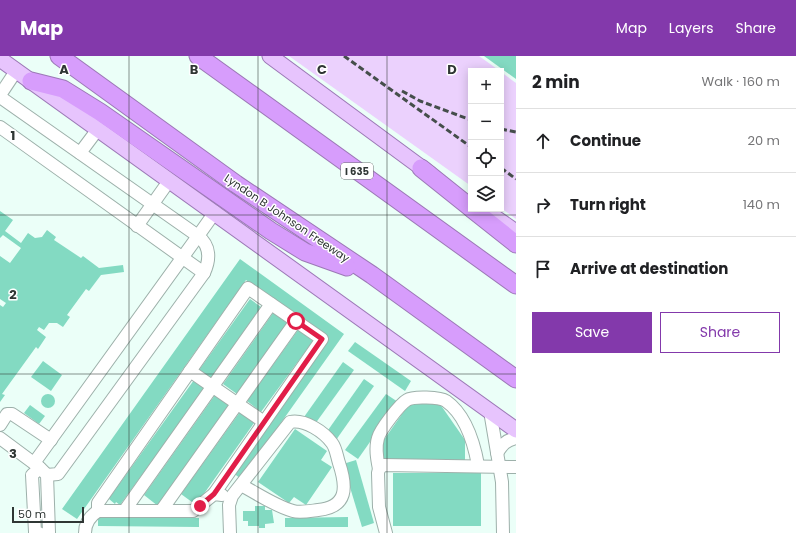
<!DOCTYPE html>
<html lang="en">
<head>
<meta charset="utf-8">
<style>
	body { margin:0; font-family:Poppins,sans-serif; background:#f2f2f2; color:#202124 }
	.controls { position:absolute; right:12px; top:12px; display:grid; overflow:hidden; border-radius:0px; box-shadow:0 2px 10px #0003 }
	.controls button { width:36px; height:36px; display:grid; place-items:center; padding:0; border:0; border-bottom:1px solid #e0e0e0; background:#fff; color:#202124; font:20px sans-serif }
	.scale { position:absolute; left:12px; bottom:10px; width:72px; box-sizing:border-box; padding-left:4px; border:2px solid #2f3634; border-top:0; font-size:11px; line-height:14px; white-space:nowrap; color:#2f3634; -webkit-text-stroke:3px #fff; paint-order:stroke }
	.stop { position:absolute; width:12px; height:12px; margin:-9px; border:3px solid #e11d48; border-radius:50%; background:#fff }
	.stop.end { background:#e11d48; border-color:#fff; box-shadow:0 1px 4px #0008 }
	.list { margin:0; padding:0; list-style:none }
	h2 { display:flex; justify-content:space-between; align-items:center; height:52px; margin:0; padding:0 16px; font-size:17px }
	h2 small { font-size:13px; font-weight:400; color:#757577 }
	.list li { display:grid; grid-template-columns:26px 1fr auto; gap:12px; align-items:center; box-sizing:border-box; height:64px; padding:0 16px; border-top:1px solid #e0e0e0 }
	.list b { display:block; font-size:15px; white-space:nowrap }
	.list em { font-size:13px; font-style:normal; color:#757577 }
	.actions { display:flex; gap:8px; padding:12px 16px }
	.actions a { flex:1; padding:9px 0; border:1px solid #8339ab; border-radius:0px; text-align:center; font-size:14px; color:#8339ab }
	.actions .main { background:#8339ab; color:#fff }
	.icon { flex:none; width:22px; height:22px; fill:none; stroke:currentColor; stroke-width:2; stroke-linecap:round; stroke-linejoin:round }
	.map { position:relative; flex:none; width:516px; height:477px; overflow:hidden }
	header { display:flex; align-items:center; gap:24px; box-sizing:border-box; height:56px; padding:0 20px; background:#8339ab; color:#fff }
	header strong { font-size:19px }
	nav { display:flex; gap:22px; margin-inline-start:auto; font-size:14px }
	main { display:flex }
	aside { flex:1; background:#fff }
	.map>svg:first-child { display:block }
	.green { fill:#ebd1fd }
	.building { fill:#83dac2 }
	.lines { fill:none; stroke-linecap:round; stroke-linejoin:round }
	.minor-casing { stroke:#9db0aa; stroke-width:14 }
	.major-casing { stroke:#9c79b6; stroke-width:17 }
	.highway-casing { stroke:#9c79b6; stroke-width:19 }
	.minor { stroke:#fff; stroke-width:12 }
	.major { stroke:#e7c4fd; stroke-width:15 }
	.highway { stroke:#d79dfc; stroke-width:17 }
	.rail { stroke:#454e4b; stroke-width:3; stroke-dasharray:6 3; stroke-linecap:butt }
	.route { stroke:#e11d48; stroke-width:5 }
	.grid { fill:none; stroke:#2f3634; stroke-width:1; stroke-opacity:0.55 }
	.labels { text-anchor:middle; stroke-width:3; stroke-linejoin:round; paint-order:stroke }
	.shield { fill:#fff; stroke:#6d7271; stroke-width:1 }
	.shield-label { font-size:10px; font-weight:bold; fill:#2f3634 }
	.street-label { font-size:11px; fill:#2f3634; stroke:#fff }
	.grid-label { font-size:13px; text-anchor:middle; font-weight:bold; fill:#2f3634; stroke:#fff; stroke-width:3; stroke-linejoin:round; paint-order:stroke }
</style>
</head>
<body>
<header>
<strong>Map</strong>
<nav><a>Map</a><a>Layers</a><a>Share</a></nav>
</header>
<main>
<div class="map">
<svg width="516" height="477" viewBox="0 0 516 477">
	<rect width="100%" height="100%" fill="#ebfff8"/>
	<g class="green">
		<polygon points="289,0 479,0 500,15 471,15 471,130"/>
		<polygon points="501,16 516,27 516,163 501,152"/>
	</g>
	<g class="building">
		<polygon points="484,0 516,0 516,23"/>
		<polygon points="0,155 13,164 5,175 21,187 28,177 35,182 42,181 47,174 56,181 54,184 81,202 83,200 99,212 123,209 124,216 101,219 89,235 86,233 67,259 70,261 63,271 57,267 49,267 44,274 39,271 37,274 46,281 38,293 36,291 2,338 5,339 0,346 0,249 3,251 6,247 0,243 0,200 10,207 21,192 3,179 0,182"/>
		<polygon points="240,203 344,278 241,423 232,416 328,283 246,224 77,463 62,453"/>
		<polygon points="250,243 261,251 211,322 199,314"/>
		<polygon points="273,257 288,267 237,338 223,328"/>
		<polygon points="298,274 313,285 261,356 247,345"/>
		<polygon points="355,286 411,325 405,335 348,295"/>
		<polygon points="43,305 62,319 51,335 31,321"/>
		<polygon points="343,306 354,314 315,368 304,361"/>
		<polygon points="364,323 374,330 336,384 326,377"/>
		<polygon points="194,324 205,332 120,449 116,446 115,448 109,443 110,441"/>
		<circle cx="48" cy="345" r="7"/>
		<polygon points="386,338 398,346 358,403 345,394"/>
		<polygon points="215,339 230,349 158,450 144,439"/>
		<polygon points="409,348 440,348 465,384 465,406 381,406 381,388"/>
		<polygon points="30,349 45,360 39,368 24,357"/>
		<polygon points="240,356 254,367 196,449 181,438"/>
		<polygon points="295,373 327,395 321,404 332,411 306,449 294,441 289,447 258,426"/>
		<polygon points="356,404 374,467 362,471 343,408"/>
		<rect x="393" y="417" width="88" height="53"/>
		<polygon points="255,450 265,450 265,454 272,454 274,467 265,468 265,472 259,472 259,470 248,470 248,465 243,465 243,455 255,455"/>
		<polygon points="98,461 199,462 199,471 98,470"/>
		<polygon points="348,461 348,471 285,471 285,462"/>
	</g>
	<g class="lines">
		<defs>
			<g id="minor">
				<polyline points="0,39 16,15"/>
				<polyline points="0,41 198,180 34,407"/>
				<polyline points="0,71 204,217"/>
				<polyline points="80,97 98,73"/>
				<polyline points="137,170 169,125"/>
				<polyline points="190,315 264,366"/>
				<polyline points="490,355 502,426 503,477"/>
				<polyline points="0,369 7,358 12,358 51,384"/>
				<polyline points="0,382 39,411"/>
				<path d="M497,397c5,-8 9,-13 19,-15"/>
				<path d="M379,413c-2,-10 -4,-21 -1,-31 2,-8 22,-34 29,-38 6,-4 33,-3 39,1 20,14 28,42 32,64"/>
				<path d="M47,419l11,-1 146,-201c6,-13 7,-27 -6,-37l17,-24"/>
				<polyline points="125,454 271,248"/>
				<polyline points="98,455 98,447 248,232 322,283 214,438"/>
				<polyline points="161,455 296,265"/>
				<polyline points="39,477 35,476 32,419 40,412 47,419 49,476 47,477"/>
				<path d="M85,477c0,-9 5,-17 13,-22h95l21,-17 8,1"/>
				<path d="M230,477l-1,-28 3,-9 58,-74c15,-3 34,10 42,21 4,5 5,14 7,20 8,24 9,44 -21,47 -8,1 -18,3 -25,1 -18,-5 -35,-17 -52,-26"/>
				<polyline points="386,477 379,451 378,417 379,413 383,409 516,411"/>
			</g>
			<g id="major">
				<polyline points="270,0 430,118"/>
				<polyline points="0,3 516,374"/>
				<polyline points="487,156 516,176"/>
			</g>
			<g id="highway">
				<polyline points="59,0 236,128 372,219 516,323"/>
				<polyline points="198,0 516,229"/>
				<polyline points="31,25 63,33 100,56 271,175 305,196 347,211"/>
				<polyline points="421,112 471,152"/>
				<polyline points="472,153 516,188"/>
			</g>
		</defs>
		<use href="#minor" class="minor-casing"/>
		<use href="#major" class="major-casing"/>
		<use href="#highway" class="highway-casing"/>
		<use href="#minor" class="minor"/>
		<use href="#major" class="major"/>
		<use href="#highway" class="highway"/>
		<g class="rail">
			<polyline points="344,0 471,91"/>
			<polyline points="402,35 420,45 471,64"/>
			<polyline points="501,73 516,76"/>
			<polyline points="501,112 516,123"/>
		</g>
	</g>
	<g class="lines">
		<polyline class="route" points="200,450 214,438 322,283 296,265"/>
	</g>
	<path class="grid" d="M129,0v477M258,0v477M387,0v477M0,159h516M0,318h516"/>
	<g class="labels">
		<rect class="shield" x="341" y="107" width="32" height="16" rx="3"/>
		<g class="shield-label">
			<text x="357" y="119">I 635</text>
		</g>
		<g class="street-label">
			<text transform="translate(287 162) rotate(34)" y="4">Lyndon B Johnson Freeway</text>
		</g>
	</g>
	<g class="grid-label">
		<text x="64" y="18">A</text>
		<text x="194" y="18">B</text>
		<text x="322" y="18">C</text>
		<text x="452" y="18">D</text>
		<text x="13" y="84">1</text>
		<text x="13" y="243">2</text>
		<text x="13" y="402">3</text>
	</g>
</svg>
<div class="controls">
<button>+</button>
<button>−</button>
<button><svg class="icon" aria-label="locate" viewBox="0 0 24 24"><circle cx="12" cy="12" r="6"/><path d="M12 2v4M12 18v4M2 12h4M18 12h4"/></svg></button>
<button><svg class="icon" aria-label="layers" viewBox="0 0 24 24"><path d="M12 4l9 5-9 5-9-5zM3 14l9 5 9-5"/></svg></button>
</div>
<div class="scale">50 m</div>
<div class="stop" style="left:296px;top:265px"></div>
<div class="stop end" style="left:200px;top:450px"></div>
</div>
<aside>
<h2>2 min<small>Walk · 160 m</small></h2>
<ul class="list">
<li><svg class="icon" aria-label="ahead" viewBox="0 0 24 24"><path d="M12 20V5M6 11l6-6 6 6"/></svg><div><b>Continue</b></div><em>20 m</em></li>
<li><svg class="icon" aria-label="right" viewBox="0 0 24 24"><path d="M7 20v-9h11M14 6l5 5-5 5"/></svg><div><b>Turn right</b></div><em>140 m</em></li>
<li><svg class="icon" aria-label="arrive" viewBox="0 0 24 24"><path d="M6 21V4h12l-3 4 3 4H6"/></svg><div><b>Arrive at destination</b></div></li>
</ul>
<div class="actions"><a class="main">Save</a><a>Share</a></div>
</aside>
</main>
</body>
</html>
